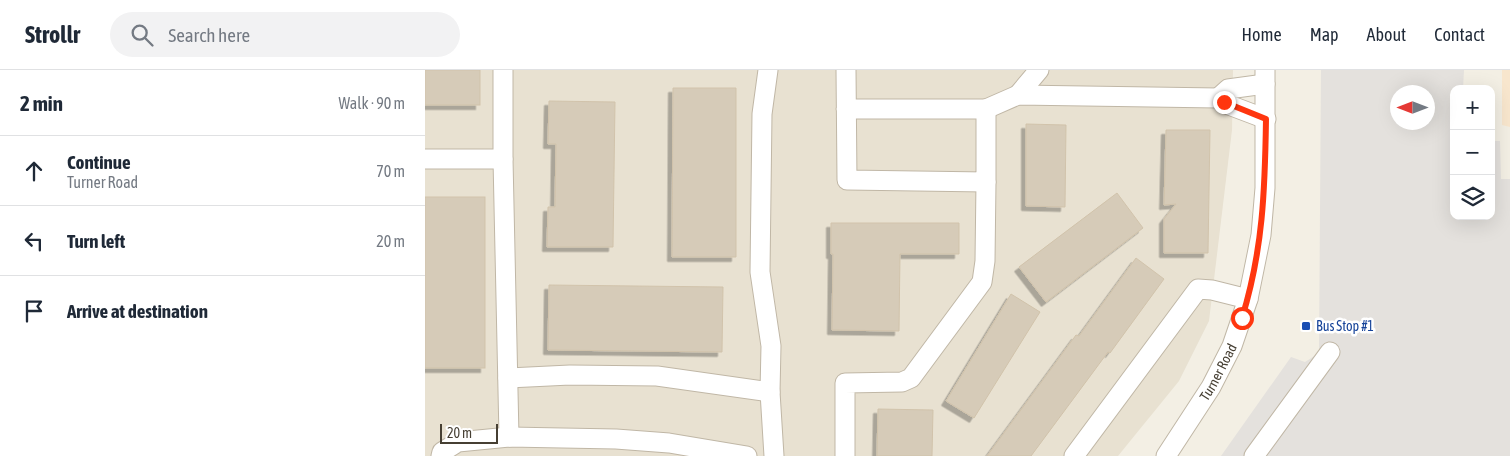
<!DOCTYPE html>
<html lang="en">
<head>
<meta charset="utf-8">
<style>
	body { margin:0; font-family:"Asap Condensed",sans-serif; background:#f2f2f3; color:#1f2937 }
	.controls { position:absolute; right:15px; top:15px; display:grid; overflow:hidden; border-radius:10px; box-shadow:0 5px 20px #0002 }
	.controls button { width:45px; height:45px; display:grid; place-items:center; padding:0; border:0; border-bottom:1px solid #e0e1e3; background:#fff; color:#1f2937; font:25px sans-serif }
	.compass { position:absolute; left:965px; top:15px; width:45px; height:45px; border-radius:50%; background:#fff; box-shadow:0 5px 20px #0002; rotate:270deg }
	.scale { position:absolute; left:15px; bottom:12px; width:58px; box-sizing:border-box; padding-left:5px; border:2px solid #463f33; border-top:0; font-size:14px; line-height:18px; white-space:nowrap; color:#463f33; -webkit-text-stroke:4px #fff; paint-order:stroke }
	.stop { position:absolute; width:15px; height:15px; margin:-11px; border:4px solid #ff360f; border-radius:50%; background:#fff }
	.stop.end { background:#ff360f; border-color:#fff; box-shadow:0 1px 5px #0008 }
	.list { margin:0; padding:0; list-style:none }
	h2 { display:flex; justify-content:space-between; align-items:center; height:65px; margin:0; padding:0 20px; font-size:21px }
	h2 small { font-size:16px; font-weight:400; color:#747a83 }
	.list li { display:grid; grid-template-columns:32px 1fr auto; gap:15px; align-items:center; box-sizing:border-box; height:70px; padding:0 20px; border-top:1px solid #e0e1e3 }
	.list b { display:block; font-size:19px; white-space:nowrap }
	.list p { margin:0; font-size:16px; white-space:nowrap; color:#747a83 }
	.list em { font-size:16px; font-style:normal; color:#747a83 }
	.icon { flex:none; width:28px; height:28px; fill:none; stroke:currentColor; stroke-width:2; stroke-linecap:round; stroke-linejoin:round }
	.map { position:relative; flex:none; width:1085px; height:386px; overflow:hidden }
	header { display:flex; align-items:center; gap:30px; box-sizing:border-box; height:70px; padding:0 25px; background:#fff; border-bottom:1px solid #e0e1e3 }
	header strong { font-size:24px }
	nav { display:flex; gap:28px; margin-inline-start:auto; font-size:18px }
	.search { width:350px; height:45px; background:#f2f2f3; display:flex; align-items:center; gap:12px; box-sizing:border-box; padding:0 18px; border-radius:28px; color:#747a83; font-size:19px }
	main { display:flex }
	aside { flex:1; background:#fff }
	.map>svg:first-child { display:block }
	.residential { fill:#e8e1d1 }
	.commercial { fill:#f8e6cd }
	.parking { fill:#e4e1dd; fill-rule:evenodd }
	.building { fill:#d6cbb8; stroke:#d1c3ab; filter:url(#shadow) }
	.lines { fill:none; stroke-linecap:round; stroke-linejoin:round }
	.minor-casing { stroke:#c0b7a6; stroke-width:21 }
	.minor { stroke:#fff; stroke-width:19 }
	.route { stroke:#ff360f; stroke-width:6 }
	.transit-dot { fill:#1a4fb4; stroke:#fff; stroke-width:2 }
	.labels { text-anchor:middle; stroke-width:5; stroke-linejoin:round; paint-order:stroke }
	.transit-label { font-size:14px; fill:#164399; stroke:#fff; text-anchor:start }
	.street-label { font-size:14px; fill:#463f33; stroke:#fff }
</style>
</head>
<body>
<header>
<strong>Strollr</strong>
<div class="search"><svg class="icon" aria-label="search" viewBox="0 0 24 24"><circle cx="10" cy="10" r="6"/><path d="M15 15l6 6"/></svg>Search here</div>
<nav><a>Home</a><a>Map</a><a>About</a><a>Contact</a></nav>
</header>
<main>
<aside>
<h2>2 min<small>Walk · 90 m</small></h2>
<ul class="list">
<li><svg class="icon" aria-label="ahead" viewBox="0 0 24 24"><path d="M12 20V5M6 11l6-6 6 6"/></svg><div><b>Continue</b><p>Turner Road</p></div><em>70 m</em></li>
<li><svg class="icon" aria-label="left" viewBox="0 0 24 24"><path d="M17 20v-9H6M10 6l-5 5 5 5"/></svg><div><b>Turn left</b></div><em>20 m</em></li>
<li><svg class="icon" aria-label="arrive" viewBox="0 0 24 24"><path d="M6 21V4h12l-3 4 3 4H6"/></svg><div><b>Arrive at destination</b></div></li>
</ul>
</aside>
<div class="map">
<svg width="1085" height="386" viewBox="0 0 1085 386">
	<defs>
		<filter id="shadow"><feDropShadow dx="-4.5" dy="4.5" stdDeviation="0" flood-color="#0004"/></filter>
	</defs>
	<rect width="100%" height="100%" fill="#f3efe4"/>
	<polygon class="residential" points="0,0 808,0 807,60 784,251 754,311 693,386 0,386"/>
	<polygon class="commercial" points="1077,0 1085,0 1085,57 1077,55"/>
	<path class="parking" d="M896,0h143l-1,19h-9v127h37v-75h9l1,38h9v277h-289l70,-99 14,5 14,-9zM972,22h30v30h-30z"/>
	<g class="building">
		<rect x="0" y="0" width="55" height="35"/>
		<polygon points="248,18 311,18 311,187 247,187"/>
		<polygon points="124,31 190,32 188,177 122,177 123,137 130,137 131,74 123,74"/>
		<polygon points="601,54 641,55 640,137 601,136"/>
		<polygon points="741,60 785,60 783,183 739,183 739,149 751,134 739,135"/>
		<polygon points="692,123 718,158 621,232 594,197"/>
		<rect x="0" y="127" width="60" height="171"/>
		<polygon points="406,153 534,153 534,184 475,184 474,261 407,260 408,184 406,184"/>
		<polygon points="711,188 739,209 685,283 683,282 606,386 562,386 651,265 654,266"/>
		<polygon points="124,215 298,217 297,282 123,280"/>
		<polygon points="586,224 615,242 549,348 521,331"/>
		<polygon points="453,339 508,340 507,386 452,386"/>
	</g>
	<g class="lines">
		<defs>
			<g id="minor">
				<polyline points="78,0 78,89 84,367"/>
				<polyline points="343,0 337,44 335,202 346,276 345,322 349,386"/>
				<polyline points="421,0 422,110 561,112 561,39 421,39"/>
				<polyline points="593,25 614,0"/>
				<polyline points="793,28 803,19 840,14"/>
				<polyline points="561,39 593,25 793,28 804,35 841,49"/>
				<polyline points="0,89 78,89"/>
				<polyline points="83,308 145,305 232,306 345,322"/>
				<polyline points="16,386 17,382 33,372 84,367 191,369 244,373 322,386"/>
				<polyline points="420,386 420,313 477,312 486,308 557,212 560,191 561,112"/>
				<polyline points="649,386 773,219 787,220 823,229"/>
				<path id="s1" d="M741,386l45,-69 21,-41 16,-47 13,-64 4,-47v-118"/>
				<polyline points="829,386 905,282"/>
			</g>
		</defs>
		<use href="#minor" class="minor-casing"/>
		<use href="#minor" class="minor"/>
	</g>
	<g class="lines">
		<path class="route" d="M799,32l42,17c-1,70 -3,131 -24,199"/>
	</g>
	<rect class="transit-dot" x="876" y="251" width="10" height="10" rx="2.5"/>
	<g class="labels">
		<g class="transit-label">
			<text x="891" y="261">Bus Stop #1</text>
		</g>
		<g class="street-label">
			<text dy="5" stroke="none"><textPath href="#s1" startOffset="99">Turner Road</textPath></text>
		</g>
	</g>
</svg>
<div class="controls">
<button>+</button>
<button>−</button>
<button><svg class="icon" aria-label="layers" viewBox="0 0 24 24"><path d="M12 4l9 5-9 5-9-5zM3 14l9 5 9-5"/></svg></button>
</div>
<svg class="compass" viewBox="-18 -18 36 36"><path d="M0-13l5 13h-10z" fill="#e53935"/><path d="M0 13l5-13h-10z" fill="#747a83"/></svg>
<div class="scale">20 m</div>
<div class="stop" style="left:817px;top:248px"></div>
<div class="stop end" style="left:799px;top:32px"></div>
</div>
</main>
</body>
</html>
